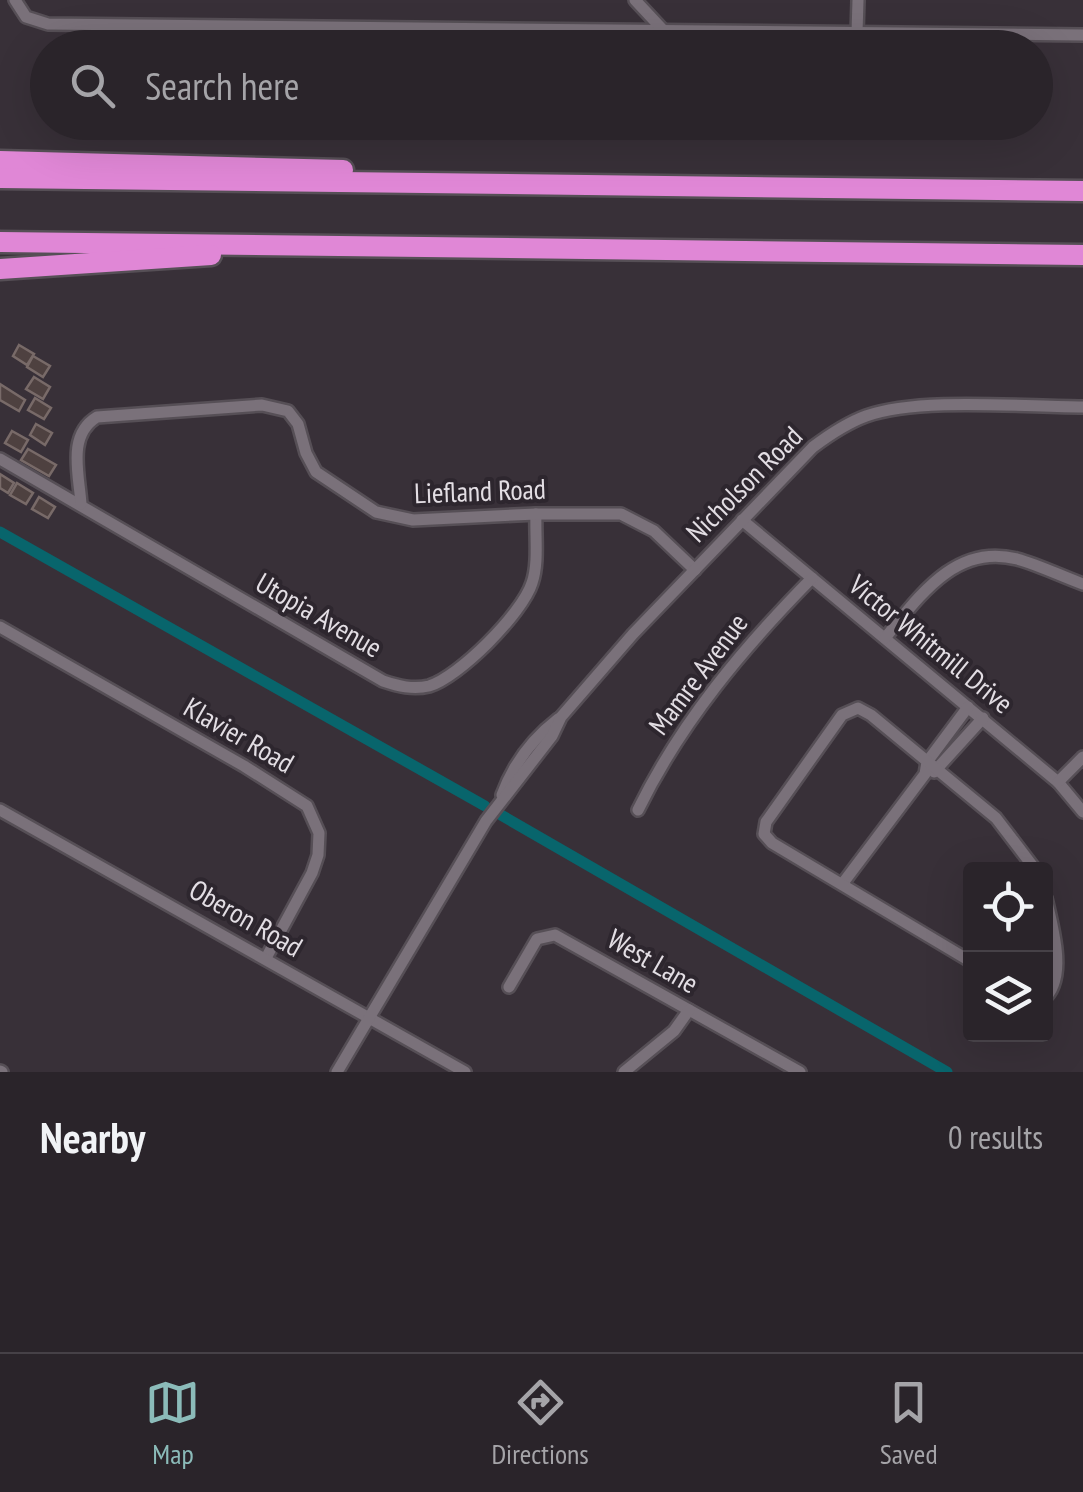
<!DOCTYPE html>
<html lang="en">
<head>
<meta charset="utf-8">
<style>
	body { margin:0; font-family:"PT Sans Narrow",sans-serif; background:#363036; color:#f1f3f6 }
	.controls { position:absolute; right:30px; bottom:30px; display:grid; overflow:hidden; border-radius:10px; box-shadow:0 10px 40px #0002 }
	.controls button { width:90px; height:90px; display:grid; place-items:center; padding:0; border:0; border-bottom:2px solid #464147; background:#2a242a; color:#f1f3f6; font:50px sans-serif }
	.list { margin:0; padding:0; list-style:none }
	h2 { display:flex; justify-content:space-between; align-items:center; height:130px; margin:0; padding:0 40px; font-size:42px }
	h2 small { font-size:32px; font-weight:400; color:#a5a4a8 }
	.icon { flex:none; width:55px; height:55px; fill:none; stroke:currentColor; stroke-width:2; stroke-linecap:round; stroke-linejoin:round }
	.map { position:relative; flex:none; width:1083px; height:1072px; overflow:hidden }
	.search { position:absolute; background:#2a242a; box-shadow:0 10px 40px #0002; left:30px; right:30px; top:30px; height:110px; display:flex; align-items:center; gap:25px; box-sizing:border-box; padding:0 35px; border-radius:55px; color:#a5a4a8; font-size:38px }
	.sheet { height:280px; background:#2a242a }
	nav { display:flex; justify-content:space-around; align-items:center; box-sizing:border-box; height:140px; border-top:2px solid #464147; background:#2a242a; font-size:28px; color:#a5a4a8 }
	nav a { display:grid; justify-items:center; gap:5px }
	nav .on { color:#8bbbb9 }
	.map>svg:first-child { display:block }
	.lines { fill:none; stroke-linecap:round; stroke-linejoin:round }
	.canal { stroke:#08656c; stroke-width:11 }
	.building { fill:#4e4140; stroke:#786a68; stroke-width:2.5 }
	.street-casing { stroke:#564f56; stroke-width:16 }
	.highway-casing { stroke:#564f56; stroke-width:25 }
	.street { stroke:#7a717a; stroke-width:11 }
	.highway { stroke:#e087d6; stroke-width:20 }
	.labels { text-anchor:middle; stroke-width:8; stroke-linejoin:round; paint-order:stroke }
	.street-label { font-size:28px; fill:#e3dee4; stroke:#2d262e }
</style>
</head>
<body>
<div class="map">
<svg width="1083" height="1072" viewBox="0 0 1083 1072">
	<rect width="100%" height="100%" fill="#383038"/>
	<g class="lines">
		<g class="canal">
			<polyline points="0,532 485,806"/>
			<polyline points="501,815 947,1072"/>
		</g>
	</g>
	<g class="building">
		<polygon points="19,345 34,354 27,365 13,356"/>
		<polygon points="33,356 50,366 43,377 27,367"/>
		<polygon points="34,377 50,387 43,399 26,389"/>
		<polygon points="0,384 25,400 19,411 0,400"/>
		<polygon points="35,398 51,408 44,419 28,410"/>
		<polygon points="36,424 52,433 45,445 30,435"/>
		<polygon points="12,431 28,440 21,452 5,443"/>
		<polygon points="28,449 56,465 49,476 21,460"/>
		<polygon points="0,474 14,483 8,493 0,488"/>
		<polygon points="17,483 33,493 26,504 10,495"/>
		<polygon points="39,497 55,507 48,518 32,509"/>
	</g>
	<g class="lines">
		<defs>
			<g id="street">
				<polyline points="15,0 26,17 48,24 1083,35"/>
				<polyline points="635,0 664,31"/>
				<polyline points="857,33 858,0"/>
				<path d="M0,459l383,222c15,5 30,9 46,5 30,-9 93,-72 103,-103 7,-20 3,-48 4,-69"/>
				<path d="M81,504c-2,-30 -14,-69 16,-87l165,-12 26,6 10,13 8,29 10,19 60,40 37,8 123,-6h85l33,17 41,39"/>
				<polyline points="742,520 1058,782 1083,812"/>
				<polyline points="0,627 244,766 307,806 319,833 318,855 312,873 266,958"/>
				<path d="M885,638c34,-41 70,-95 132,-79 22,6 44,17 66,25"/>
				<polyline points="934,772 983,718"/>
				<polyline points="1058,782 1083,757"/>
				<path d="M502,795c11,-30 30,-56 56,-76"/>
				<polyline points="0,810 465,1072"/>
				<path d="M638,810c43,-88 106,-163 174,-232"/>
				<polyline points="843,883 925,774 927,762 968,707"/>
				<path d="M1046,898c6,27 21,77 0,99"/>
				<polyline points="970,961 772,843 764,834 766,822 842,715 858,708 871,715 996,818 1035,869"/>
				<polyline points="509,987 537,939 555,935 800,1072"/>
				<polyline points="0,1071 2,1072"/>
				<path d="M337,1072l149,-251 66,-85 9,-19 72,-83 180,-187c16,-12 34,-24 53,-31 53,-19 158,-9 217,-9"/>
				<polyline points="624,1072 674,1031 689,1010"/>
			</g>
			<g id="highway">
				<polyline points="0,161 343,170"/>
				<polyline points="0,178 1083,191"/>
				<polyline points="0,242 1083,255"/>
				<polyline points="0,269 211,255"/>
			</g>
		</defs>
		<use href="#street" class="street-casing"/>
		<use href="#highway" class="highway-casing"/>
		<use href="#street" class="street"/>
		<use href="#highway" class="highway"/>
	</g>
	<g class="labels">
		<g class="street-label">
			<text transform="translate(744 484) rotate(-45)" y="10">Nicholson Road</text>
			<text transform="translate(480 491) rotate(-2)" y="10">Liefland Road</text>
			<text transform="translate(319 615) rotate(30)" y="10">Utopia Avenue</text>
			<text transform="translate(931 644) rotate(39)" y="10">Victor Whitmill Drive</text>
			<text transform="translate(698 674) rotate(-53)" y="10">Mamre Avenue</text>
			<text transform="translate(239 735) rotate(30)" y="10">Klavier Road</text>
			<text transform="translate(246 918) rotate(30)" y="10">Oberon Road</text>
			<text transform="translate(653 961) rotate(30)" y="10">West Lane</text>
		</g>
	</g>
</svg>
<div class="controls">
<button><svg class="icon" aria-label="locate" viewBox="0 0 24 24"><circle cx="12" cy="12" r="6"/><path d="M12 2v4M12 18v4M2 12h4M18 12h4"/></svg></button>
<button><svg class="icon" aria-label="layers" viewBox="0 0 24 24"><path d="M12 4l9 5-9 5-9-5zM3 14l9 5 9-5"/></svg></button>
</div>
<div class="search"><svg class="icon" aria-label="search" viewBox="0 0 24 24"><circle cx="10" cy="10" r="6"/><path d="M15 15l6 6"/></svg>Search here</div>
</div>
<section class="sheet">
<h2>Nearby<small>0 results</small></h2>
<ul class="list">
</ul>
</section>
<nav>
<a class="on"><svg class="icon" aria-label="map" viewBox="0 0 24 24"><path d="M3 6l6-2 6 2 6-2v14l-6 2-6-2-6 2zM9 4v14M15 6v14"/></svg>Map</a>
<a><svg class="icon" aria-label="directions" viewBox="0 0 24 24"><path d="M12 3l9 9-9 9-9-9zM9 14v-3h6M13 9l2 2-2 2"/></svg>Directions</a>
<a><svg class="icon" aria-label="saved" viewBox="0 0 24 24"><path d="M7 4h10v16l-5-4-5 4z"/></svg>Saved</a>
</nav>
</body>
</html>
